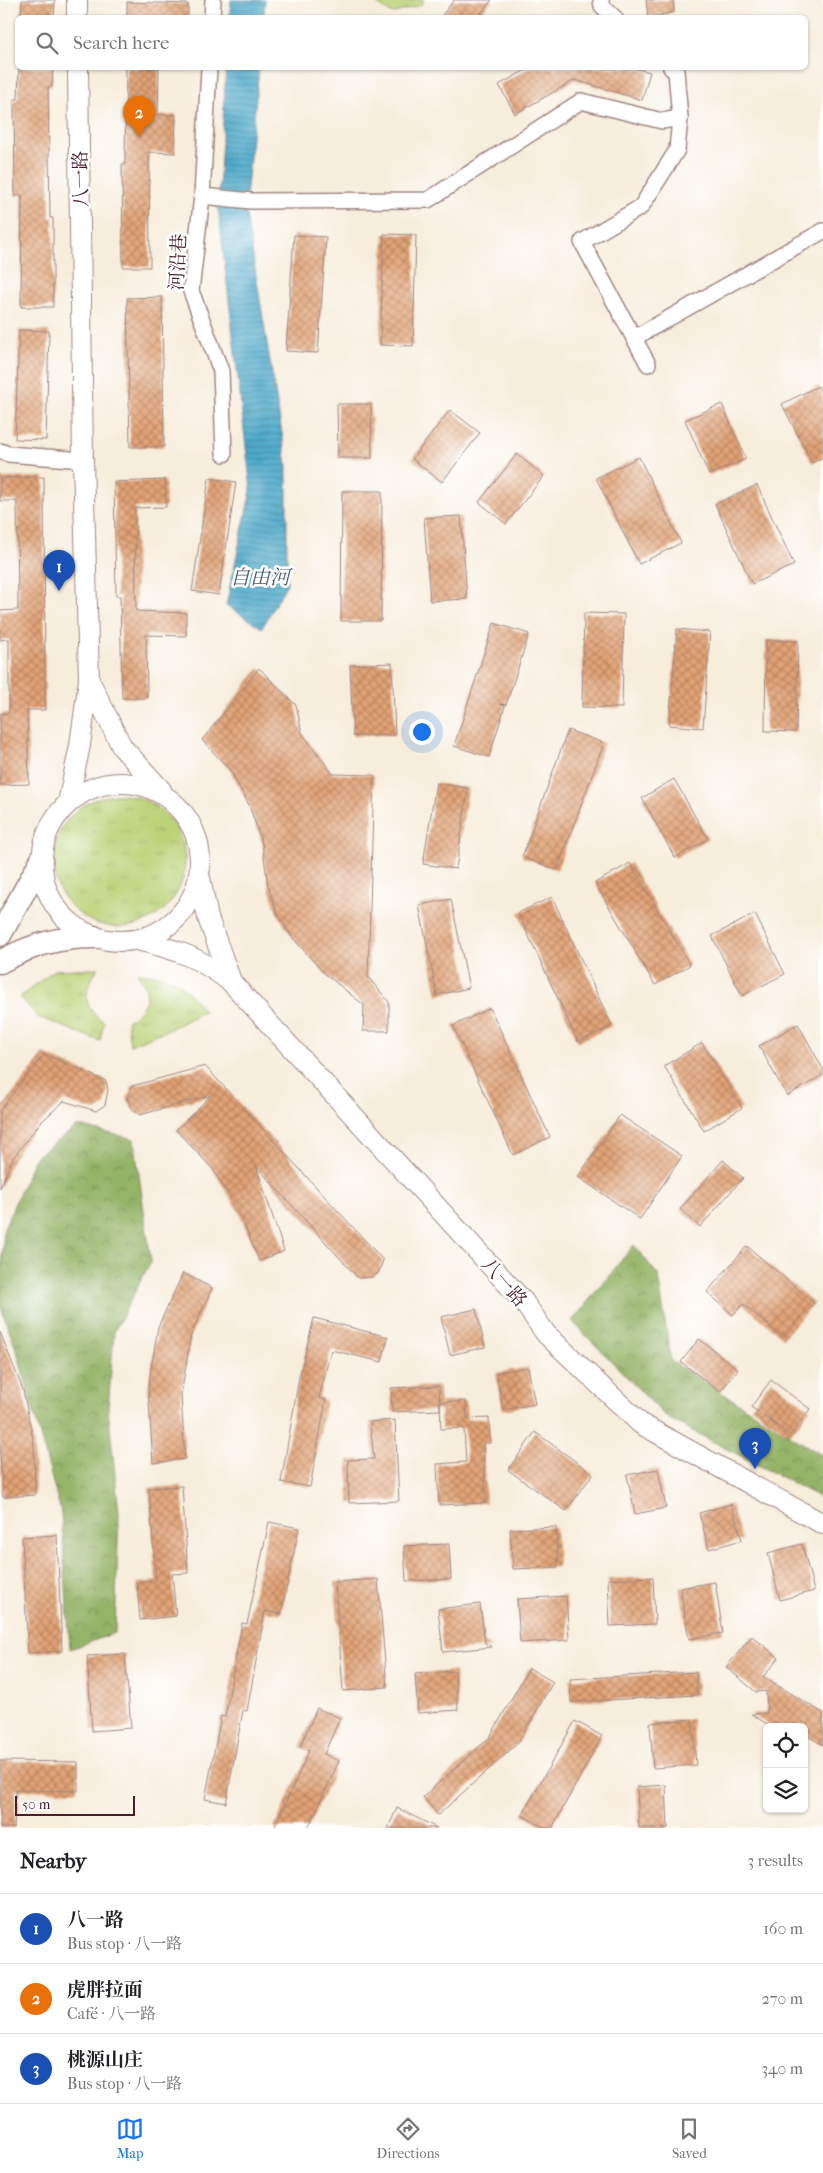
<!DOCTYPE html>
<html lang="en">
<head>
<meta charset="utf-8">
<style>
	body { margin:0; font-family:"IM FELL French Canon","Noto Serif SC",serif; background:#f2f2f2; color:#202124 }
	.controls { position:absolute; right:15px; bottom:15px; display:grid; overflow:hidden; border-radius:8px; box-shadow:0 1px 4px #0004 }
	.controls button { width:45px; height:45px; display:grid; place-items:center; padding:0; border:0; border-bottom:1px solid #e0e0e0; background:#fff; color:#202124; font:25px sans-serif }
	.scale { position:absolute; left:15px; bottom:12px; width:120px; box-sizing:border-box; padding-left:5px; border:2px solid #4a1f2b; border-top:0; font-size:14px; line-height:18px; white-space:nowrap; color:#4a1f2b; -webkit-text-stroke:4px #fff; paint-order:stroke }
	.you { position:absolute; left:421px; top:731px; width:18px; height:18px; margin:-12px; border:4px solid #fff; border-radius:50%; background:#1a73e8; box-shadow:0 0 0 8px #1a73e833 }
	.badge { display:grid; place-items:center; width:32px; height:32px; border-radius:50%; background:#1a73e8; color:#fff; font-size:16px; font-weight:700 }
	.pin { position:absolute; translate:-50% -41px; filter:drop-shadow(0 1px 2px #0008) }
	.pin::after { content:''; position:absolute; top:26px; width:18px; height:15px; background:inherit; clip-path:polygon(0 0,100% 0,50% 100%) }
	.list { margin:0; padding:0; list-style:none }
	h2 { display:flex; justify-content:space-between; align-items:center; height:65px; margin:0; padding:0 20px; font-size:21px }
	h2 small { font-size:16px; font-weight:400; color:#757577 }
	.list li { display:grid; grid-template-columns:32px 1fr auto; gap:15px; align-items:center; box-sizing:border-box; height:70px; padding:0 20px; border-top:1px solid #e0e0e0 }
	.list b { display:block; font-size:19px; white-space:nowrap }
	.list p { margin:0; font-size:16px; white-space:nowrap; color:#757577 }
	.list em { font-size:16px; font-style:normal; color:#757577 }
	.icon { flex:none; width:28px; height:28px; fill:none; stroke:currentColor; stroke-width:2; stroke-linecap:round; stroke-linejoin:round }
	.map { position:relative; flex:none; width:823px; height:1828px; overflow:hidden }
	.search { position:absolute; background:#fff; box-shadow:0 1px 4px #0004; left:15px; right:15px; top:15px; height:55px; display:flex; align-items:center; gap:12px; box-sizing:border-box; padding:0 18px; border-radius:8px; color:#757577; font-size:19px }
	.sheet { height:275px; background:#fff }
	nav { display:flex; justify-content:space-around; align-items:center; box-sizing:border-box; height:70px; border-top:1px solid #e0e0e0; background:#fff; font-size:14px; color:#757577 }
	nav a { display:grid; justify-items:center; gap:2px }
	nav .on { color:#1a73e8 }
	.map>svg:first-child { display:block }
	.grass { fill:url(#grass-tufts); stroke:#827851 }
	.forest { fill:url(#forest-crowns); stroke:#6f6a4a }
	.park { fill:#bbd277; stroke:#827851 }
	.water { fill:url(#water-rules); stroke:#4a647a }
	.building { fill:url(#building-cross-hatch) }
	.lines { fill:none; stroke-linecap:round; stroke-linejoin:round }
	.street-casing { stroke:#a08683; stroke-width:18 }
	.secondary-casing { stroke:#a08683; stroke-width:22 }
	.primary-casing { stroke:#a08683; stroke-width:25 }
	.street { stroke:#fff; stroke-width:15 }
	.secondary { stroke:#fff; stroke-width:20 }
	.primary { stroke:#fff; stroke-width:22 }
	.labels { text-anchor:middle; stroke-width:5; stroke-linejoin:round; paint-order:stroke }
	.street-label { font-size:19px; fill:#4a1f2b; stroke:#fff }
	.water-label { font-size:20px; font-style:italic; fill:#4a5d72; stroke:#fff }
</style>
</head>
<body>
<div class="map">
<svg width="823" height="1828" viewBox="0 0 823 1828">
	<defs>
		<pattern id="grass-tufts" width="24" height="20" patternUnits="userSpaceOnUse" patternTransform="scale(1.25)"><rect width="24" height="20" fill="#bbd277"/><path d="M3 7l-1-3M5 7V3M7 7l1-3M15 17l-1-3M17 17v-4M19 17l1-3" fill="none" stroke="#a2b467"/></pattern>
		<pattern id="forest-crowns" width="20" height="18" patternUnits="userSpaceOnUse" patternTransform="scale(1.25)"><rect width="20" height="18" fill="#94b468"/><path d="M2 6a3 3 0 1 1 6 0M12 15a3 3 0 1 1 6 0" fill="none" stroke="#7b9256"/></pattern>
		<pattern id="water-rules" width="6" height="5" patternUnits="userSpaceOnUse" patternTransform="scale(1.25)"><rect width="6" height="5" fill="#4ba8c9"/><path d="M0 2.5h6" fill="none" stroke="#4088a3"/></pattern>
		<pattern id="building-cross-hatch" width="8" height="8" patternUnits="userSpaceOnUse" patternTransform="scale(1.25)"><rect width="8" height="8" fill="#e2a376"/><path d="M0 0l8 8M0 8l8-8" fill="none" stroke="#b98461"/></pattern>
	</defs>
	<rect width="100%" height="100%" fill="#fff"/>
	<filter id="ink" filterUnits="userSpaceOnUse"><feTurbulence type="fractalNoise" baseFrequency=".02" numOctaves="2"/><feDisplacementMap in="SourceGraphic" scale="10" xChannelSelector="R" yChannelSelector="G"/><feConvolveMatrix kernelMatrix="1 2 1 2 8 2 1 2 1" color-interpolation-filters="sRGB"/></filter>
	<filter id="wash" filterUnits="userSpaceOnUse"><feTurbulence type="fractalNoise" baseFrequency=".0096" numOctaves="4" result="noise"/><feDisplacementMap in="SourceGraphic" scale="20" xChannelSelector="R" yChannelSelector="G"/><feGaussianBlur stdDeviation="1.12" result="paint"/><feColorMatrix in="noise" values="0 0 0 0 0 0 0 0 0 0 0 0 0 0 0 0 0 1.4 0 .05"/><feComposite in="paint" operator="in"/></filter>
	<g filter="url(#wash)">
		<rect width="100%" height="100%" fill="#f7eddb"/>
		<g class="grass">
			<circle cx="119" cy="861" r="66"/>
			<path d="M98,968c-13,22 -19,37 6,54l-4,19 -62,-24 -18,-20 34,-27z"/>
			<path d="M137,973c41,2 41,8 67,38l-34,18 -40,16 -3,-24c20,-13 27,-28 10,-48z"/>
		</g>
		<g class="forest">
			<polygon points="78,1126 134,1139 151,1261 114,1332 108,1409 119,1512 115,1633 70,1649 61,1512 17,1351 0,1305 4,1228 35,1157"/>
			<polygon points="634,1245 658,1275 671,1361 823,1456 823,1499 666,1417 572,1321"/>
		</g>
		<polygon class="park" points="372,0 424,0 421,5 392,14"/>
		<g class="water">
			<polygon points="231,0 265,0 264,17 229,17"/>
			<polygon points="226,68 259,68 245,208 287,464 287,584 262,628 226,605 251,490 218,207"/>
		</g>
		<g id="blocks">
			<g class="building">
				<polygon points="22,0 55,0 54,18 21,18"/>
				<polygon points="454,0 492,0 477,18 440,18"/>
				<polygon points="646,0 673,0 674,12 648,18"/>
				<polygon points="127,2 188,4 188,18 127,18"/>
				<polygon points="19,68 53,68 52,87 48,87 50,218 53,218 53,307 21,307 22,195 15,196 14,99 18,99"/>
				<polygon points="126,68 159,68 158,115 176,115 175,153 149,152 150,267 123,267 122,164 125,164"/>
				<polygon points="529,68 633,68 650,72 642,100 575,80 515,114 499,85"/>
				<polygon points="384,234 416,235 413,346 380,345"/>
				<polygon points="294,235 326,237 318,353 286,351"/>
				<polygon points="162,297 164,447 130,447 127,298"/>
				<polygon points="19,330 49,331 46,440 15,439"/>
				<polygon points="818,386 823,396 823,457 812,463 782,404"/>
				<polygon points="337,404 371,404 372,458 338,458"/>
				<polygon points="722,404 746,459 709,475 685,420"/>
				<polygon points="450,410 480,433 442,482 412,459"/>
				<polygon points="517,454 544,476 506,524 479,502"/>
				<polygon points="639,457 681,543 639,564 596,478"/>
				<polygon points="44,477 45,710 27,710 29,784 0,785 0,714 9,713 9,639 0,640 0,611 18,610 17,501 0,501 0,478"/>
				<polygon points="209,478 236,482 219,595 192,591"/>
				<polygon points="165,480 166,507 135,508 136,611 186,613 186,636 146,635 147,698 122,698 120,596 116,596 114,482"/>
				<polygon points="757,485 794,565 752,584 715,504"/>
				<polygon points="342,491 382,491 381,621 341,621"/>
				<polygon points="461,516 467,599 430,601 424,518"/>
				<polygon points="584,613 624,614 622,708 582,707"/>
				<polygon points="494,623 529,634 506,705 500,704 505,706 489,757 454,746"/>
				<polygon points="677,629 710,632 703,728 669,725"/>
				<polygon points="766,640 798,641 796,732 765,731"/>
				<polygon points="392,663 395,735 353,736 350,665"/>
				<polygon points="259,668 296,705 302,733 333,774 374,775 368,977 389,1002 389,1031 363,1031 364,1005 324,973 292,937 277,913 268,885 262,843 249,805 230,770 202,740"/>
				<polygon points="568,730 604,743 557,870 522,857"/>
				<polygon points="674,779 708,839 675,858 642,798"/>
				<polygon points="436,783 468,788 456,869 423,864"/>
				<polygon points="630,863 690,965 655,985 595,883"/>
				<polygon points="552,897 612,1026 578,1042 518,913"/>
				<polygon points="451,899 469,988 437,995 419,905"/>
				<polygon points="755,914 785,974 742,996 712,936"/>
				<polygon points="490,1008 550,1137 513,1155 453,1026"/>
				<polygon points="798,1024 823,1069 823,1075 787,1096 759,1046"/>
				<polygon points="702,1043 742,1108 704,1131 664,1066"/>
				<polygon points="44,1054 106,1081 108,1090 105,1105 96,1111 64,1101 40,1123 13,1158 0,1188 0,1110"/>
				<polygon points="205,1066 383,1260 379,1272 372,1277 358,1278 256,1166 284,1251 259,1261 239,1212 212,1168 176,1130 211,1095 140,1115 132,1109 127,1098 132,1086"/>
				<polygon points="620,1115 682,1156 640,1219 578,1177"/>
				<polygon points="723,1160 743,1178 700,1227 680,1209"/>
				<polygon points="747,1246 814,1303 783,1338 743,1304 733,1315 707,1292"/>
				<polygon points="183,1273 212,1288 191,1335 181,1395 185,1459 153,1463 148,1387 158,1327"/>
				<polygon points="476,1309 485,1347 450,1355 441,1317"/>
				<polygon points="314,1318 388,1337 382,1362 331,1350 319,1398 326,1400 310,1487 281,1482 299,1378"/>
				<polygon points="0,1332 23,1390 34,1444 35,1495 3,1497 0,1456"/>
				<polygon points="699,1339 738,1369 720,1392 681,1362"/>
				<polygon points="528,1367 535,1404 503,1410 496,1373"/>
				<polygon points="771,1380 810,1409 790,1435 751,1407"/>
				<polygon points="439,1386 440,1410 392,1412 391,1388"/>
				<polygon points="466,1401 467,1419 489,1418 490,1443 483,1443 486,1503 439,1505 437,1464 466,1462 464,1428 441,1429 440,1402"/>
				<polygon points="395,1420 399,1501 349,1503 348,1460 374,1459 370,1422"/>
				<polygon points="535,1432 593,1474 566,1511 508,1470"/>
				<polygon points="658,1469 666,1508 635,1514 627,1475"/>
				<polygon points="182,1486 188,1573 172,1574 176,1616 140,1620 137,1583 156,1581 149,1488"/>
				<polygon points="731,1504 742,1540 709,1549 699,1513"/>
				<polygon points="269,1522 299,1528 281,1614 265,1611 247,1711 243,1710 226,1803 205,1799 221,1716 225,1717 242,1623 247,1624"/>
				<polygon points="556,1527 558,1567 513,1569 510,1529"/>
				<polygon points="57,1535 62,1651 28,1653 22,1537"/>
				<polygon points="449,1544 451,1579 406,1581 404,1546"/>
				<polygon points="802,1544 814,1591 780,1600 768,1553"/>
				<polygon points="653,1577 655,1624 610,1626 608,1579"/>
				<polygon points="378,1579 387,1687 343,1691 335,1582"/>
				<polygon points="715,1582 723,1633 689,1639 680,1588"/>
				<polygon points="566,1596 569,1640 520,1643 517,1599"/>
				<polygon points="480,1604 485,1643 492,1647 443,1652 438,1609"/>
				<polygon points="752,1636 779,1658 763,1677 823,1713 823,1745 804,1734 804,1727 772,1727 751,1714 767,1713 766,1691 756,1692 726,1667"/>
				<polygon points="125,1654 131,1728 92,1731 87,1656"/>
				<polygon points="529,1668 553,1682 518,1743 438,1815 423,1797 490,1737"/>
				<polygon points="455,1671 458,1710 418,1713 415,1674"/>
				<polygon points="696,1672 697,1695 571,1702 570,1679"/>
				<polygon points="317,1708 340,1718 324,1754 339,1761 308,1828 274,1828 309,1751 300,1747"/>
				<polygon points="692,1719 696,1765 653,1768 650,1723"/>
				<polygon points="575,1721 602,1736 552,1828 545,1828 522,1815"/>
				<polygon points="0,1761 78,1762 78,1791 16,1790 14,1828 0,1828"/>
				<polygon points="666,1785 668,1828 639,1828 637,1787"/>
				<polygon points="397,1808 437,1828 388,1828"/>
			</g>
		</g>
	</g>
	<g filter="url(#ink)">
		<use href="#blocks" fill-opacity="0" stroke="#a08683" stroke-width="1"/>
		<g class="lines">
			<defs>
				<g id="street">
					<polyline points="601,0 602,6 615,18"/>
					<polyline points="212,18 213,0"/>
					<polyline points="209,68 202,196 191,291 221,371 224,454"/>
					<polyline points="202,196 251,201 428,200 581,101 662,121 680,118 676,71 671,68"/>
					<polyline points="634,338 823,231"/>
					<polyline points="648,364 582,242 641,207 677,150 680,118"/>
					<polyline points="0,451 8,454 83,460"/>
				</g>
				<g id="secondary">
					<polyline points="77,0 77,18"/>
					<polyline points="89,680 122,747 161,790"/>
					<circle cx="121" cy="862" r="79"/>
					<polyline points="68,803 80,745 89,680 83,460 78,68"/>
					<polyline points="200,878 208,918 231,981"/>
					<path d="M137,940c39,9 64,18 95,43l291,318 23,33 95,90 182,100"/>
				</g>
				<g id="primary">
					<polyline points="0,935 41,861"/>
					<path d="M0,962c31,-17 59,-25 94,-25"/>
				</g>
			</defs>
			<use href="#street" class="street-casing"/>
			<use href="#secondary" class="secondary-casing"/>
			<use href="#primary" class="primary-casing"/>
			<use href="#street" class="street"/>
			<use href="#secondary" class="secondary"/>
			<use href="#primary" class="primary"/>
		</g>
	</g>
	<g class="labels">
		<g class="street-label">
			<text transform="translate(80 179) rotate(-91)" y="7">八一路</text>
			<text transform="translate(177 262) rotate(-87)" y="7">河沿巷</text>
			<text transform="translate(505 1282) rotate(49)" y="7">八一路</text>
		</g>
		<g class="water-label">
			<text x="260" y="584">自由河</text>
		</g>
	</g>
</svg>
<div class="controls">
<button><svg class="icon" aria-label="locate" viewBox="0 0 24 24"><circle cx="12" cy="12" r="6"/><path d="M12 2v4M12 18v4M2 12h4M18 12h4"/></svg></button>
<button><svg class="icon" aria-label="layers" viewBox="0 0 24 24"><path d="M12 4l9 5-9 5-9-5zM3 14l9 5 9-5"/></svg></button>
</div>
<div class="scale">50 m</div>
<div class="you"></div>
<div class="pin badge" style="left:59px;top:591px;background:#1a4fb4">1</div>
<div class="pin badge" style="left:139px;top:137px;background:#e8710a">2</div>
<div class="pin badge" style="left:755px;top:1469px;background:#1a4fb4">3</div>
<div class="search"><svg class="icon" aria-label="search" viewBox="0 0 24 24"><circle cx="10" cy="10" r="6"/><path d="M15 15l6 6"/></svg>Search here</div>
</div>
<section class="sheet">
<h2>Nearby<small>3 results</small></h2>
<ul class="list">
<li><span class="badge" style="background:#1a4fb4">1</span><div><b>八一路</b><p>Bus stop · 八一路</p></div><em>160 m</em></li>
<li><span class="badge" style="background:#e8710a">2</span><div><b>虎胖拉面</b><p>Café · 八一路</p></div><em>270 m</em></li>
<li><span class="badge" style="background:#1a4fb4">3</span><div><b>桃源山庄</b><p>Bus stop · 八一路</p></div><em>340 m</em></li>
</ul>
</section>
<nav>
<a class="on"><svg class="icon" aria-label="map" viewBox="0 0 24 24"><path d="M3 6l6-2 6 2 6-2v14l-6 2-6-2-6 2zM9 4v14M15 6v14"/></svg>Map</a>
<a><svg class="icon" aria-label="directions" viewBox="0 0 24 24"><path d="M12 3l9 9-9 9-9-9zM9 14v-3h6M13 9l2 2-2 2"/></svg>Directions</a>
<a><svg class="icon" aria-label="saved" viewBox="0 0 24 24"><path d="M7 4h10v16l-5-4-5 4z"/></svg>Saved</a>
</nav>
</body>
</html>
